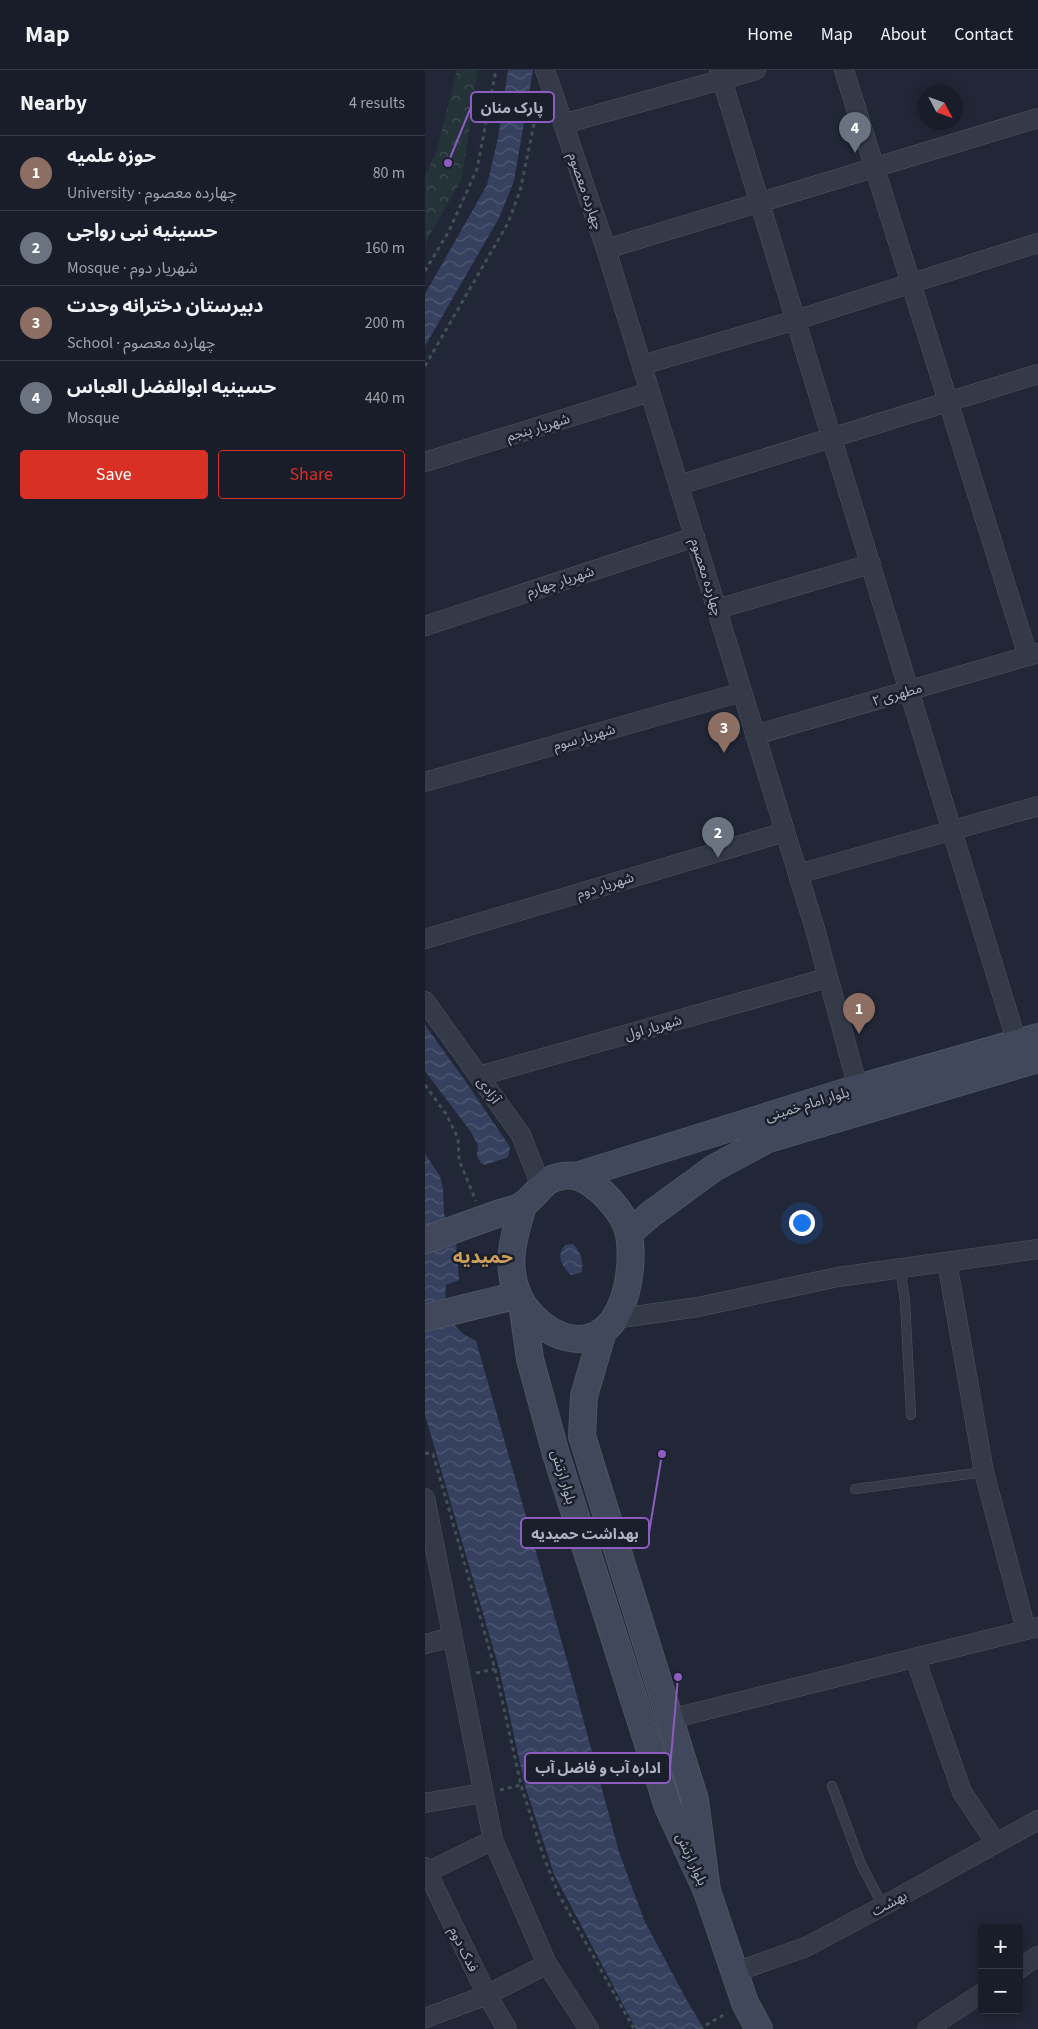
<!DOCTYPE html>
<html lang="en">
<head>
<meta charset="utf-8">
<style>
	body { margin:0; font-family:"Source Sans 3","Noto Sans Arabic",sans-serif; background:#222631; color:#f1f3f6 }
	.controls { position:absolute; right:15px; bottom:15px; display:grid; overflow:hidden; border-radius:5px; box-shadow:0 2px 12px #0003 }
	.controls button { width:45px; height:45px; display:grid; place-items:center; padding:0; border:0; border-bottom:1px solid #373b46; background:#191d29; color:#f1f3f6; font:25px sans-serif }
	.compass { position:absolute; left:493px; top:15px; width:45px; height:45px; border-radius:50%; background:#191d29; box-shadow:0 2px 12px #0003; rotate:131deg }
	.you { position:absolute; left:376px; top:1152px; width:18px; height:18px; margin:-12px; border:4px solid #fff; border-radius:50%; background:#1a73e8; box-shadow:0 0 0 8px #1a73e833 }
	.badge { display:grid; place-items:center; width:32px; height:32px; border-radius:50%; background:#d93025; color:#fff; font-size:16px; font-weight:700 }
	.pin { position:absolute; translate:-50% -41px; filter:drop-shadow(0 1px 2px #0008) }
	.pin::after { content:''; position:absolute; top:26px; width:18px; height:15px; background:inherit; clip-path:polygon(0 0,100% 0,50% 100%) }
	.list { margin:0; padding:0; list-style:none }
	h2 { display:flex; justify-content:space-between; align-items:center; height:65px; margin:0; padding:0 20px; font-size:21px }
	h2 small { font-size:16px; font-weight:400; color:#9fa2a8 }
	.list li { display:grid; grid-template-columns:32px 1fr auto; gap:15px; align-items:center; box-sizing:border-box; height:75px; padding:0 20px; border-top:1px solid #373b46 }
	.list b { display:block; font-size:19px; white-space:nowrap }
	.list p { margin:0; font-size:16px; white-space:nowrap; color:#9fa2a8 }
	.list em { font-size:16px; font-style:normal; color:#9fa2a8 }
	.actions { display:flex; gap:10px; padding:15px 20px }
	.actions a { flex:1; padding:11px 0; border:1px solid #d93025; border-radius:5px; text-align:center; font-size:18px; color:#d93025 }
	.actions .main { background:#d93025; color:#fff }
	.map { position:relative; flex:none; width:613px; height:1959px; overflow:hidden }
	header { display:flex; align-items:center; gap:30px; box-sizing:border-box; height:70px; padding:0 25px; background:#191d29; border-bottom:1px solid #373b46 }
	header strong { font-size:24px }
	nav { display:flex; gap:28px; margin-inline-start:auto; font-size:18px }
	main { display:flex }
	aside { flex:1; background:#191d29 }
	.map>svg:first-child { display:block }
	.forest { fill:url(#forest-crowns) }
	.water { fill:url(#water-waves) }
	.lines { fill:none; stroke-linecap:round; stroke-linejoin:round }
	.service-casing { stroke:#4f5462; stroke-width:10 }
	.minor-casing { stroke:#4f5462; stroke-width:20 }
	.secondary-casing { stroke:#4f5462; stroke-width:28 }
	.path { stroke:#405056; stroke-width:3; stroke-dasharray:4 4; stroke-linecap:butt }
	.service { stroke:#343a48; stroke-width:9 }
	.minor { stroke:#343a48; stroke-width:19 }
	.secondary { stroke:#42485b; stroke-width:26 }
	.labels { text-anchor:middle; stroke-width:5; stroke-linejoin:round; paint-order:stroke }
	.street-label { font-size:14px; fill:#afb4c4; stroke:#1a1f2c }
	.district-label { font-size:19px; font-weight:bold; fill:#d19f5d; stroke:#1a1f2c }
	.leader { fill:none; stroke:#8d5cc1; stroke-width:2 }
	.callout-dot { fill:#8d5cc1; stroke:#1a1f2c; stroke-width:2 }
	.callout { fill:#1a1f2c; stroke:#8d5cc1; stroke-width:2 }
	.callout-label { font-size:15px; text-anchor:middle; font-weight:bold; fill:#afb4c4 }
</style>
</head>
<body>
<header>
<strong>Map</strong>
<nav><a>Home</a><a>Map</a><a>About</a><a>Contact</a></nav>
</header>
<main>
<aside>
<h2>Nearby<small>4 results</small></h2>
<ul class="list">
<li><span class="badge" style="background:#8d6e63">1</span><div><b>حوزه علمیه</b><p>University · چهارده معصوم</p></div><em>80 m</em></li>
<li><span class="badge" style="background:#6b7280">2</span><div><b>حسینیه نبی رواجی</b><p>Mosque · شهریار دوم</p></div><em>160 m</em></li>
<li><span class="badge" style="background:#8d6e63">3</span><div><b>دبیرستان دخترانه وحدت</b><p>School · چهارده معصوم</p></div><em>200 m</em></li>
<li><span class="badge" style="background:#6b7280">4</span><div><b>حسینیه ابوالفضل العباس</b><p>Mosque</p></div><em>440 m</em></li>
</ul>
<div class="actions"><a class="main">Save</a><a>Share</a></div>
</aside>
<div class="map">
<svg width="613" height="1959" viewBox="0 0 613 1959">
	<defs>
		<pattern id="forest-crowns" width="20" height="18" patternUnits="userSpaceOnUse" patternTransform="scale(1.25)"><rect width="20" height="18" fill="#233338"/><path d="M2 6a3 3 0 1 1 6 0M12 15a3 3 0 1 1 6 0" fill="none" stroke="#404e53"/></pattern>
		<pattern id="water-waves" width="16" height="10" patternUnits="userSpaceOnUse" patternTransform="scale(1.25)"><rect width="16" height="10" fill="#35415e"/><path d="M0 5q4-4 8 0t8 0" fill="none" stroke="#505a73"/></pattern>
	</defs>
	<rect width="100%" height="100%" fill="#212737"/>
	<polygon class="forest" points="32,0 53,0 37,109 0,173 0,106 12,80"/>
	<g class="water">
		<polygon points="83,0 108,0 89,111 74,148 0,276 0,224 62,115 73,68"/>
		<polygon points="0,955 41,1012 85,1077 83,1087 60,1095 56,1093 52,1086 53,1075 46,1062 0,1001"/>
		<path d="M0,1084l15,22 3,13 1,25 12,28 3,38 -13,5c-2,15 1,34 13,45 4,5 12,8 17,11l96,337 47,174 25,68 42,79 18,30h-68l-82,-155 -29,-88 -26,-118 -74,-253z"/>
		<path d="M148,1174c8,9 10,15 9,28l-5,2 -6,1c-10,-10 -15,-19 -6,-30z"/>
	</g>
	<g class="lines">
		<defs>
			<g id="service">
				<polyline points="475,1198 480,1231 486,1345"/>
				<polyline points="430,1419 559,1402"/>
				<polyline points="407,1716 436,1794 458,1836"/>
			</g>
			<g id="minor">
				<polyline points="120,0 181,179 390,859 433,1018"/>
				<polyline points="294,0 592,973"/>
				<polyline points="419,0 603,586"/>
				<polyline points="138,54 331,0"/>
				<polyline points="181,179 613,48"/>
				<polyline points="217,295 371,250 613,173"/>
				<polyline points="0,392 225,322"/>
				<polyline points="254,415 613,304"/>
				<polyline points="292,539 446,494"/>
				<polyline points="0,556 270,467"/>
				<polyline points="330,665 613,583"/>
				<polyline points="0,712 317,622"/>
				<polyline points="373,804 613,736"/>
				<polyline points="0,869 360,762"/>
				<polyline points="0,931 96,1065 116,1116"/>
				<polyline points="54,1006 402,908"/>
				<polyline points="522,1192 559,1402 601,1560"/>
				<polyline points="189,1249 273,1237 413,1207 613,1179"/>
				<polyline points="0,1428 68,1770 122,1894 164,1959"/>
				<polyline points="0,1574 27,1567"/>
				<polyline points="490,1588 537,1722 571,1773"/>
				<polyline points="245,1649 613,1557"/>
				<polyline points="0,1733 58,1723"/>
				<polyline points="0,1797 62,1925 82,1959"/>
				<polyline points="0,1803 68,1770"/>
				<polyline points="594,1899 613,1886"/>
				<polyline points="310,1902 381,1877 458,1836 613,1750"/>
				<polyline points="0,1948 62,1925 122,1894"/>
				<polyline points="502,1959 557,1923"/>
			</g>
			<g id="secondary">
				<polyline points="151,1106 433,1018 613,967"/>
				<polyline points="204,1163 226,1144 289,1098 343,1069 613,989"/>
				<path d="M0,1170c25,-9 50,-18 75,-27 7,-2 18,-4 24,-9 15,-11 19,-26 39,-28 17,-3 28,7 40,17 11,11 23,26 26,41 7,42 -8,121 -67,102 -17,-6 -28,-16 -38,-30 -21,-33 -12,-67 0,-102"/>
				<polyline points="97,1233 105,1289 131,1384 243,1737 282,1821 270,1730 157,1366 159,1326 178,1261"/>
				<polyline points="0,1248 93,1225"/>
				<polyline points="282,1821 320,1933 334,1959"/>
			</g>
		</defs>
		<use href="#service" class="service-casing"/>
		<use href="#minor" class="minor-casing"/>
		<use href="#secondary" class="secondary-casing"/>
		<g class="path">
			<polyline points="0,201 24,161 52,99 71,0"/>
			<polyline points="0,296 83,153 95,121 113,35"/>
			<polyline points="0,1015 21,1044 33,1068 34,1090 51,1131"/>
			<polyline points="0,1383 8,1384 70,1599 96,1715 118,1785 133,1823 209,1959"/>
			<polyline points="51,1603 70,1599"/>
			<polyline points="75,1720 96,1715"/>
			<polyline points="274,1959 302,1943"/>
		</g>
		<use href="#service" class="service"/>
		<use href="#minor" class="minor"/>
		<use href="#secondary" class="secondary"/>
	</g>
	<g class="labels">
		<g class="street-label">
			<text transform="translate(161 121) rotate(71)" y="5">چهارده معصوم</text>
			<text transform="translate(113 357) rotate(-17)" y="5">شهریار پنجم</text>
			<text transform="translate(282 507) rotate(73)" y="5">چهارده معصوم</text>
			<text transform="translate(135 511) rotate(-18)" y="5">شهریار چهارم</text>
			<text transform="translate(472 624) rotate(-16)" y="5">مطهری ۲</text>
			<text transform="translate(159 667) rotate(-16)" y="5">شهریار سوم</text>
			<text transform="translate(180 815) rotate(-17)" y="5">شهریار دوم</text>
			<text transform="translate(228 957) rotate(-16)" y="5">شهریار اول</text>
			<text transform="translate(64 1020) rotate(54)" y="5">آزادی</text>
			<text transform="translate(382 1034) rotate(-17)" y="5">بلوار امام خمینی</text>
			<text transform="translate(139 1407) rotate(73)" y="5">بلوار ارتش</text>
			<text transform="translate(267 1789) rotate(65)" y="5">بلوار ارتش</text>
			<text transform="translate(464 1833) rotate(-29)" y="5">بهشت</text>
			<text transform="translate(39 1879) rotate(64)" y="5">فدک دوم</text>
		</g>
		<g class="district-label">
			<text x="58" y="1193">حمیدیه</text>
		</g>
	</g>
	<path class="leader" d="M23 93L46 37M237 1384L224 1463M253 1607L245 1698"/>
	<g class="callout-dot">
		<circle cx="23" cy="93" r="5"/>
		<circle cx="237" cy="1384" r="5"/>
		<circle cx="253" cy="1607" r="5"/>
	</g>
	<g class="callout">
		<rect x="46" y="22" width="83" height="30" rx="5"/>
		<rect x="96" y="1448" width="128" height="30" rx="5"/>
		<rect x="100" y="1683" width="145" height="30" rx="5"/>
	</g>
	<g class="callout-label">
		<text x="87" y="43">پارک منان</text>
		<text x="160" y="1469">بهداشت حمیدیه</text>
		<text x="173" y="1703">اداره آب و فاضل آب</text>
	</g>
</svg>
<div class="controls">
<button>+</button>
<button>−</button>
</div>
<svg class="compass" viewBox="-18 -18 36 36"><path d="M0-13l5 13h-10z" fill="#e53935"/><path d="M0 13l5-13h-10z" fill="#9fa2a8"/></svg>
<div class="you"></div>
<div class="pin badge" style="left:434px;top:964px;background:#8d6e63">1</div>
<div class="pin badge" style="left:293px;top:788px;background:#6b7280">2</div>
<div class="pin badge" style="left:299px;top:683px;background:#8d6e63">3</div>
<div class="pin badge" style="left:430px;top:83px;background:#6b7280">4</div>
</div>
</main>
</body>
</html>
